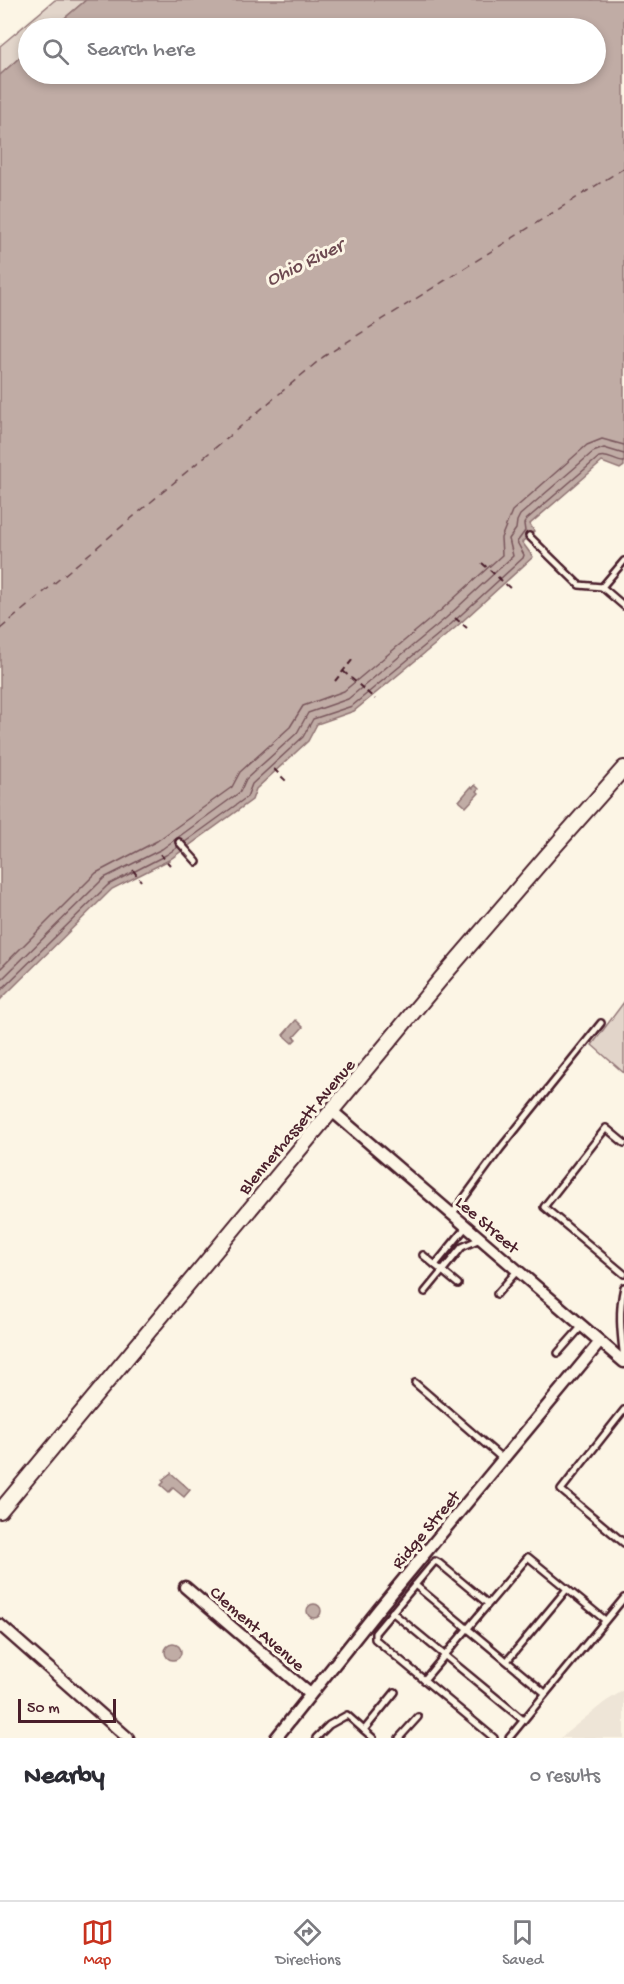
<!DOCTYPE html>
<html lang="en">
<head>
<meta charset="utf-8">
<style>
	body { margin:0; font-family:"Gochi Hand",sans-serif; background:#f7f7f7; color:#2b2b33 }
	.scale { position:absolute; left:18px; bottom:15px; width:98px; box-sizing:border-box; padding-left:6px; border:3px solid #4a1f2b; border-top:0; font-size:16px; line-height:21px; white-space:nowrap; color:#4a1f2b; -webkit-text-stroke:4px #fcf5e5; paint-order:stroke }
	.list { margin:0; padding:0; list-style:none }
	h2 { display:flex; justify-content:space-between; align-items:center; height:78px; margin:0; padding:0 24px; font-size:26px }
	h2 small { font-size:20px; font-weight:400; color:#7c7c81 }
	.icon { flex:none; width:33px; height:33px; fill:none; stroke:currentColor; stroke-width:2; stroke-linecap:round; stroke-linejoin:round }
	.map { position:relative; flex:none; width:624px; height:1738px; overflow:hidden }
	.search { position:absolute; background:#fff; box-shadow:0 3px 9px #0003; left:18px; right:18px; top:18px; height:66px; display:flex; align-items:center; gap:15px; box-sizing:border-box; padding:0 21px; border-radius:33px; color:#7c7c81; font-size:22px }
	.sheet { height:162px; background:#fff }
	nav { display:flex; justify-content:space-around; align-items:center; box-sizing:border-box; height:84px; border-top:2px solid #e1e1e2; background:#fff; font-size:16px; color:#7c7c81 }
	nav a { display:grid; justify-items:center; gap:3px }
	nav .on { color:#c8321e }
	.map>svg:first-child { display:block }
	.built { fill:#eee5d7 }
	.green { fill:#e2d5ca; stroke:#967a7a; stroke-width:1.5 }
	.water { fill:#c0aca5; stroke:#917474; stroke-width:1.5 }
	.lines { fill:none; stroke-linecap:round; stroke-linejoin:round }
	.shore { stroke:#79575c; stroke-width:1.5 }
	.ferry { stroke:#6d4950; stroke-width:1.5; stroke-dasharray:8 6; stroke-linecap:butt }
	.service-casing { stroke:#4a1f2b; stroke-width:10 }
	.minor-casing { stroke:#4a1f2b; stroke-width:15 }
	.tertiary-casing { stroke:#4a1f2b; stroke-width:18 }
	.path { stroke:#4a1f2b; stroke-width:2; stroke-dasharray:6 4.5; stroke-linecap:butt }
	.service { stroke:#fcf5e5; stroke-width:5 }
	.minor { stroke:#fcf5e5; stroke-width:10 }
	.tertiary { stroke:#fcf5e5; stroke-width:14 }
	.labels { text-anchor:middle; stroke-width:6; stroke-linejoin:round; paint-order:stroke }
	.street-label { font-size:18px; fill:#4a1f2b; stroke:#fcf5e5 }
	.water-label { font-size:20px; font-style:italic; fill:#6d4950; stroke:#fcf5e5 }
</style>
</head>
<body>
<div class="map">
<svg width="624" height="1738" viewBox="0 0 624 1738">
	<rect width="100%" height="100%" fill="#fcf5e5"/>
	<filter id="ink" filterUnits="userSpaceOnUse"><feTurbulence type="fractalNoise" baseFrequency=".0167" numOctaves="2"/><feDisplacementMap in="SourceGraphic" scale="12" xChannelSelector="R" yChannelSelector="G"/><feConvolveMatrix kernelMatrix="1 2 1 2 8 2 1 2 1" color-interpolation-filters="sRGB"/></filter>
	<g filter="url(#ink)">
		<polygon class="built" points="624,1690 624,1738 560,1738 605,1702"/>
		<g class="green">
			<polygon points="55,0 86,0 53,28 28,28 28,50 0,75 0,46"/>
			<polygon points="624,1002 624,1073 592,1045"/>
		</g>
		<g class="water">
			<polygon points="86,0 624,0 624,466 620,469 602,462 530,524 534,531 522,542 533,557 455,628 354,711 317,724 308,741 256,789 252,800 169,860 112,889 0,1000 0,75 28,50 28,74 596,74 596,28 53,28"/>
			<polygon points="475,785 479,789 477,791 479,793 466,807 459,801 471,787 473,788"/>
			<polygon points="296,1020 303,1027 294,1037 296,1039 292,1043 283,1035"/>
			<polygon points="171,1473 190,1490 184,1497 173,1488 169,1492 161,1485 164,1482 162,1480"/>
			<circle cx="314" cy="1611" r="7"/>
			<circle cx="173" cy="1652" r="8"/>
		</g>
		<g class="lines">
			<g class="shore">
				<path d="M185,842l62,-45 5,-13 51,-47 10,-18 39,-13 99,-82 72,-66 1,-3 -7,-13 8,-11 -1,-7 3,-5 72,-62c9,-3 16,5 25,5"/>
				<polyline points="0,969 96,873 157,841 232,787 240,772 290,727 303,706 344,691 440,611 502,555 501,538 512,511 587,445 602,439 624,445"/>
				<polyline points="0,981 104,878 162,849 240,792 246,779 297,733 308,713 348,699 446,618 513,556 509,539 516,529 517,521 520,515 593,452 604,448 624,454"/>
				<polyline points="0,991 108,885 166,855 178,847"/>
			</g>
			<polyline class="ferry" points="0,629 323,357 624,168"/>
			<defs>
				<g id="service">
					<polyline points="529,536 579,585 602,587"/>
					<polyline points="624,561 602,587 624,606"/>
					<polyline points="179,842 197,862"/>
					<polyline points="624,1143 606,1128 544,1207 624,1274"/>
					<polyline points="453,1213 500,1149 601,1023"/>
					<polyline points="423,1255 458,1284"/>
					<polyline points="435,1265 466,1227"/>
					<path d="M624,1287c-6,25 -3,47 0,72"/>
					<polyline points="425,1292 462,1247 480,1239"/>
					<polyline points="497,1294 517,1271"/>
					<polyline points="558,1353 582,1326"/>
					<polyline points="415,1383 504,1460"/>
					<polyline points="624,1410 561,1490 624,1543"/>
					<polyline points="415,1585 545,1693"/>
					<polyline points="487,1603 439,1563 435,1561 375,1633 375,1639 494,1738"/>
					<polyline points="392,1612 523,1720"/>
					<polyline points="507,1661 567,1589"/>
					<polyline points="424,1680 528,1557 605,1620"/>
					<polyline points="364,1730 395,1692"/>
					<polyline points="316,1738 329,1725 347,1715 373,1738"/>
					<polyline points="399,1738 418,1717"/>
					<polyline points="509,1738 624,1598"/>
				</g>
				<g id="minor">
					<polyline points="332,1111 624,1362"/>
					<polyline points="185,1587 310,1694"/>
					<polyline points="0,1625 128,1738"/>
					<polyline points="276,1738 378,1610 600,1342"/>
				</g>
				<polyline id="tertiary" points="0,1511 444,975 549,853 624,768"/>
			</defs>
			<use href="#service" class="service-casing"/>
			<use href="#minor" class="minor-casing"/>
			<use href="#tertiary" class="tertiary-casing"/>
			<g class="path">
				<polyline points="482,563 511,589"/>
				<polyline points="455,618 467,628"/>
				<polyline points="343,671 375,699"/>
				<polyline points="335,681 353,659"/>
				<polyline points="274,769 286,781"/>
				<polyline points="160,854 170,865"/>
				<polyline points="133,870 141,881"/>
			</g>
			<use href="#service" class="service"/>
			<use href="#minor" class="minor"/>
			<use href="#tertiary" class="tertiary"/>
		</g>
	</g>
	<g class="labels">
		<g class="street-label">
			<text transform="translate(296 1126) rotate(-50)" y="6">Blennerhassett Avenue</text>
			<text transform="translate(488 1224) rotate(41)" y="6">Lee Street</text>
			<text transform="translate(425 1529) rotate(-50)" y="6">Ridge Street</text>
			<text transform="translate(258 1628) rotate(41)" y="6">Clement Avenue</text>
		</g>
		<g class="water-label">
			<text transform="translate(304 261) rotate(-26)" y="7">Ohio River</text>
		</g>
	</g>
</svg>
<div class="scale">50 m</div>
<div class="search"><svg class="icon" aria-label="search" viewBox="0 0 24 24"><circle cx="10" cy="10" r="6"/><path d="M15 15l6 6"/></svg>Search here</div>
</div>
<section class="sheet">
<h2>Nearby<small>0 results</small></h2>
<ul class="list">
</ul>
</section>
<nav>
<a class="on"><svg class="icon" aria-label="map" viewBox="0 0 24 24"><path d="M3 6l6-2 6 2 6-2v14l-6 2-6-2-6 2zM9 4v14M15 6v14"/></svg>Map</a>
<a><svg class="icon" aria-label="directions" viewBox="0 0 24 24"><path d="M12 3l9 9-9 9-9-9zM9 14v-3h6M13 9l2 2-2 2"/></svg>Directions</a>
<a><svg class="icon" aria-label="saved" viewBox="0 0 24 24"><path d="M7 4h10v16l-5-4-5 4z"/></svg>Saved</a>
</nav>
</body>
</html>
